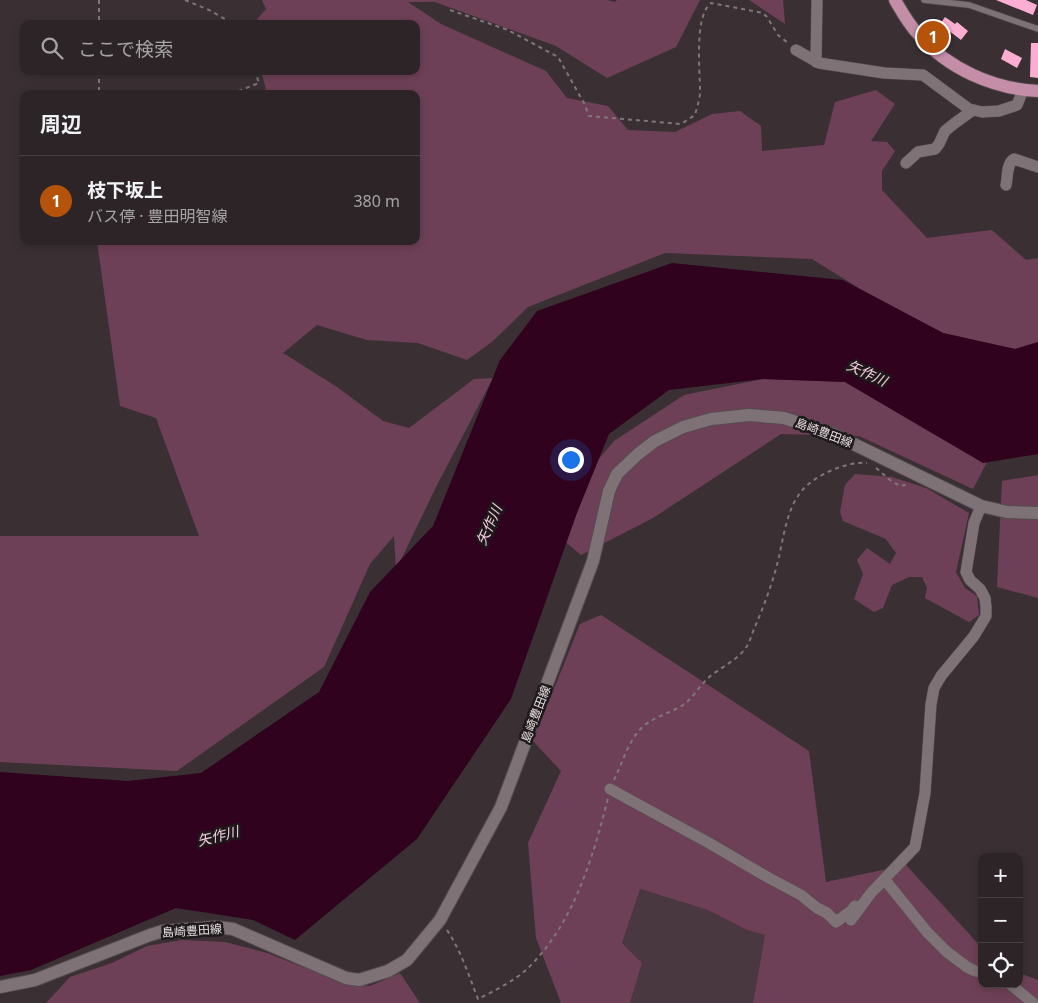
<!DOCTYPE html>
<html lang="ja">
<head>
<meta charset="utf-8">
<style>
	body { margin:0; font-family:"Noto Sans","Noto Sans JP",sans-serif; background:#383033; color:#f1f3f6 }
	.controls { position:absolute; right:15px; bottom:15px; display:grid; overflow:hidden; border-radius:10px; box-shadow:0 2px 8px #0003 }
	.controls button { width:45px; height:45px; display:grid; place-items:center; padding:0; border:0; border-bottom:1px solid #484144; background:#2c2427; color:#f1f3f6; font:25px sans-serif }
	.you { position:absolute; left:570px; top:459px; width:18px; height:18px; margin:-12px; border:4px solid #fff; border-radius:50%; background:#1a73e8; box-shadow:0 0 0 8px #1a73e833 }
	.badge { display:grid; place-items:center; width:32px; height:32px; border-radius:50%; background:#b45309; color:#fff; font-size:16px; font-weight:700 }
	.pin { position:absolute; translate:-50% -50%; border:2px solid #fff; box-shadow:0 1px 5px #0006 }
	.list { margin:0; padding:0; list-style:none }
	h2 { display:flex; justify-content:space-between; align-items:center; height:65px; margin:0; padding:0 20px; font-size:21px }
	h2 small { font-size:16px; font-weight:400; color:#a6a4a7 }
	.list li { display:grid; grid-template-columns:32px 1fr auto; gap:15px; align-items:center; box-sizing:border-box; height:90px; padding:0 20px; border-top:1px solid #484144 }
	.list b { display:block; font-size:19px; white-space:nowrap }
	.list p { margin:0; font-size:16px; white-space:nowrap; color:#a6a4a7 }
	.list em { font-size:16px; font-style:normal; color:#a6a4a7 }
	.icon { flex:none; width:28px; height:28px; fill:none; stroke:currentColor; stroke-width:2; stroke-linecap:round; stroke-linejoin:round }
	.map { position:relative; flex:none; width:1038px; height:1003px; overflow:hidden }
	.search { position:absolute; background:#2c2427; box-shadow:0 2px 8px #0003; left:20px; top:20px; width:400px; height:55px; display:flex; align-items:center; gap:12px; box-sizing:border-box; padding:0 18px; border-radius:10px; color:#a6a4a7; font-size:19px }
	.panel { position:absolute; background:#2c2427; box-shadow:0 2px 8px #0003; left:20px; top:90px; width:400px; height:155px; border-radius:10px }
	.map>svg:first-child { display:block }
	.built { fill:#49383f }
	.green { fill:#6e4057 }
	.water { fill:#30021d }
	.building { fill:#fbaed2 }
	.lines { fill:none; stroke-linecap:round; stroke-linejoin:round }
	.lane-casing { stroke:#554c50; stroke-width:7 }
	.street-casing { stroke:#554c50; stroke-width:12 }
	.secondary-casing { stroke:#554c50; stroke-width:14 }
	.primary-casing { stroke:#554c50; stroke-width:14 }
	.path { stroke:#7f777a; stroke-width:2; stroke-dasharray:4 4; stroke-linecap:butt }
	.lane { stroke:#7e7277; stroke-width:5.5 }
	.street { stroke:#7e7277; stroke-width:11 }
	.secondary { stroke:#7e7277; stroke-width:12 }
	.primary { stroke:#c48ea8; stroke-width:12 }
	.labels { text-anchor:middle; stroke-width:5; stroke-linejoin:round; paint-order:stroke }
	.street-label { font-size:12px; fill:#e8e1e4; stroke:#1e191b }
	.water-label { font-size:14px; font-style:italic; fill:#f7cde0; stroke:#1e191b }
</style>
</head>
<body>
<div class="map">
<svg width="1038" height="1003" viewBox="0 0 1038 1003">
	<rect width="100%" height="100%" fill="#3a3034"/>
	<polygon class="built" points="639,889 708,910 747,930 765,935 753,1003 630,1003 642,963 622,943"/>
	<g class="green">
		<polygon points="262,0 607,0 615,2 617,0 700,0 676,47 607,78 556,46 435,2 408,2 441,24 546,71 567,98 608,106 628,130 675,132 712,114 740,111 761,126 762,151 824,145 835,102 876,90 895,104 871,141 887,142 895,151 882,171 882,190 927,238 992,230 1026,260 1038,258 1038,342 1015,349 943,333 862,290 812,259 665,253 528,307 493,341 467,360 418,343 367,340 317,325 283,353 337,387 383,421 409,428 474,379 493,378 436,487 396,570 394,536 370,564 324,667 177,771 0,762 0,536 199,536 156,418 120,406 97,241 416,241 416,94 254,94 266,89 261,71 416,71 416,24 253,24 266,9"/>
		<polygon points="749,0 783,0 785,24"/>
		<polygon points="763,379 845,382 937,436 987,462 973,489 859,436 781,434 653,518 581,555 550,529 565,499 614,441 684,395"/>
		<polygon points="855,474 892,477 926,488 969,513 956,572 965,588 977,596 979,615 969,622 925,598 927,588 922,577 909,577 892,585 883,608 874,612 854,599 863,574 857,560 867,548 890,564 896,553 886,539 843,521 840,512 845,485"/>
		<polygon points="1038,475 1038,598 997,587 1002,481"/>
		<polygon points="601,615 809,751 826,882 906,865 982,948 982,984 1019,984 1019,973 1038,980 1038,1003 753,1003 765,935 747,930 708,910 640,889 622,943 642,963 630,1003 561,1003 536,938 528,843 561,771 533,741 580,624"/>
		<polygon points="182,940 225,942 267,953 344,983 370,986 400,973 420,1003 46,1003 70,977 112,963 147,946"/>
	</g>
	<polygon class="water" points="672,263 843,280 943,333 1015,349 1038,342 1038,454 983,463 845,382 763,379 669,390 609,434 577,513 511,699 417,839 295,940 253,920 176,908 31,970 0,976 0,772 128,781 201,773 319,692 370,592 433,526 500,360 537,311"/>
	<g class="building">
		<polygon points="996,0 1026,0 1037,5 1033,15"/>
		<polygon points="945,17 955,24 957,22 968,31 961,40 940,24"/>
		<polygon points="1031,43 1038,43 1038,78 1030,77"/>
		<polygon points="1005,49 1022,58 1017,68 1001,59"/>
	</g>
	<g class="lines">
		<defs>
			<polyline id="lane" points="924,0 969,5 1038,29"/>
			<g id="street">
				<polyline points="796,50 819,63 884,73 923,75 969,109 982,112 999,111 1017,105 1023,90"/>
				<polyline points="816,62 817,0"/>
				<polyline points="906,163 918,152 935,149 939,144 945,131 955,123 973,110"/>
				<path d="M1006,185c2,-8 0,-21 8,-26l24,8"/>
				<polyline points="610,789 709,843 769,878 801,895 817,908 827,913 836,922 851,911 855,906"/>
				<polyline points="880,884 885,880 927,932 947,952 967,967 975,971 982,972"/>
				<polyline points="851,920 871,893 915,847 925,793 931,704 934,688 941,676 974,636 986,616 986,607 985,598 980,589 970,580 966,572 974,523 981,506"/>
				<polyline points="1010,984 1033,1003"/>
			</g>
			<polyline id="secondary" points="0,987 35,980 150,935 163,931 217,927 233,929 346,978 359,980 388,971 407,960 440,920 501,807 593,561 609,491 617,474 638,454 655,441 683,427 711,419 749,415 784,418 833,434 981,506 1007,512 1038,513"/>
			<path id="primary" d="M895,0c7,12 14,25 24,35 29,34 75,54 119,56"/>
		</defs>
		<use href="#lane" class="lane-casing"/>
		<use href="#street" class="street-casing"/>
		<use href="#secondary" class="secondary-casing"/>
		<use href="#primary" class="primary-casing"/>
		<g class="path">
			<polyline points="99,0 99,24"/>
			<polyline points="185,0 209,10 234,24"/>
			<path d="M450,10l58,20 50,27 26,46 5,13 92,8 14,-9c2,-8 5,-16 5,-24 0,-20 -6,-75 11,-88l52,10 4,4 11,18 10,8"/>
			<polyline points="99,71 99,94"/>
			<polyline points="231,94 259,83 255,71"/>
			<polyline points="876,468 890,480 900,486 909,484"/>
			<path d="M614,780c8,-16 13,-35 24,-48 10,-14 31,-18 45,-27 10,-7 15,-17 23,-25 12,-12 32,-19 41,-34 3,-5 5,-12 7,-17 10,-23 19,-47 25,-72 4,-19 8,-45 19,-61 11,-19 48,-35 69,-33"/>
			<path d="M447,930c14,21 22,46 31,69 16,-8 36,-18 49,-30 46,-44 66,-111 81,-171"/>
		</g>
		<use href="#lane" class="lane"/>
		<use href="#street" class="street"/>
		<use href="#secondary" class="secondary"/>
		<use href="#primary" class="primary"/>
	</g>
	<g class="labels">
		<g class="street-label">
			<text transform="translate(824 433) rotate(21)" y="4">島崎豊田線</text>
			<text transform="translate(536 714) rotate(-69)" y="4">島崎豊田線</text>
			<text transform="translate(192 931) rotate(-4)" y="4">島崎豊田線</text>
		</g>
		<g class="water-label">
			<text transform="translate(867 373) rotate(25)" y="5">矢作川</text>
			<text transform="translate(489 525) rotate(-66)" y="5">矢作川</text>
			<text transform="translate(218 836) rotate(-14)" y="5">矢作川</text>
		</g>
	</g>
</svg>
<div class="controls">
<button>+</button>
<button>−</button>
<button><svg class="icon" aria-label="locate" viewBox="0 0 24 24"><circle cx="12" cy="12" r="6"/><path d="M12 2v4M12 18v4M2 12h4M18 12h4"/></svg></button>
</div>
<div class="you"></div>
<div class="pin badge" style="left:933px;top:37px">1</div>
<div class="search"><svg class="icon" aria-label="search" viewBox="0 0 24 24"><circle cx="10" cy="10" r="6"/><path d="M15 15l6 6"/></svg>ここで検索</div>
<section class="panel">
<h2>周辺<small></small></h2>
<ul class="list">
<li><span class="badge">1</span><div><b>枝下坂上</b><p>バス停 · 豊田明智線</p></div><em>380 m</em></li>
</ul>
</section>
</div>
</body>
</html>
